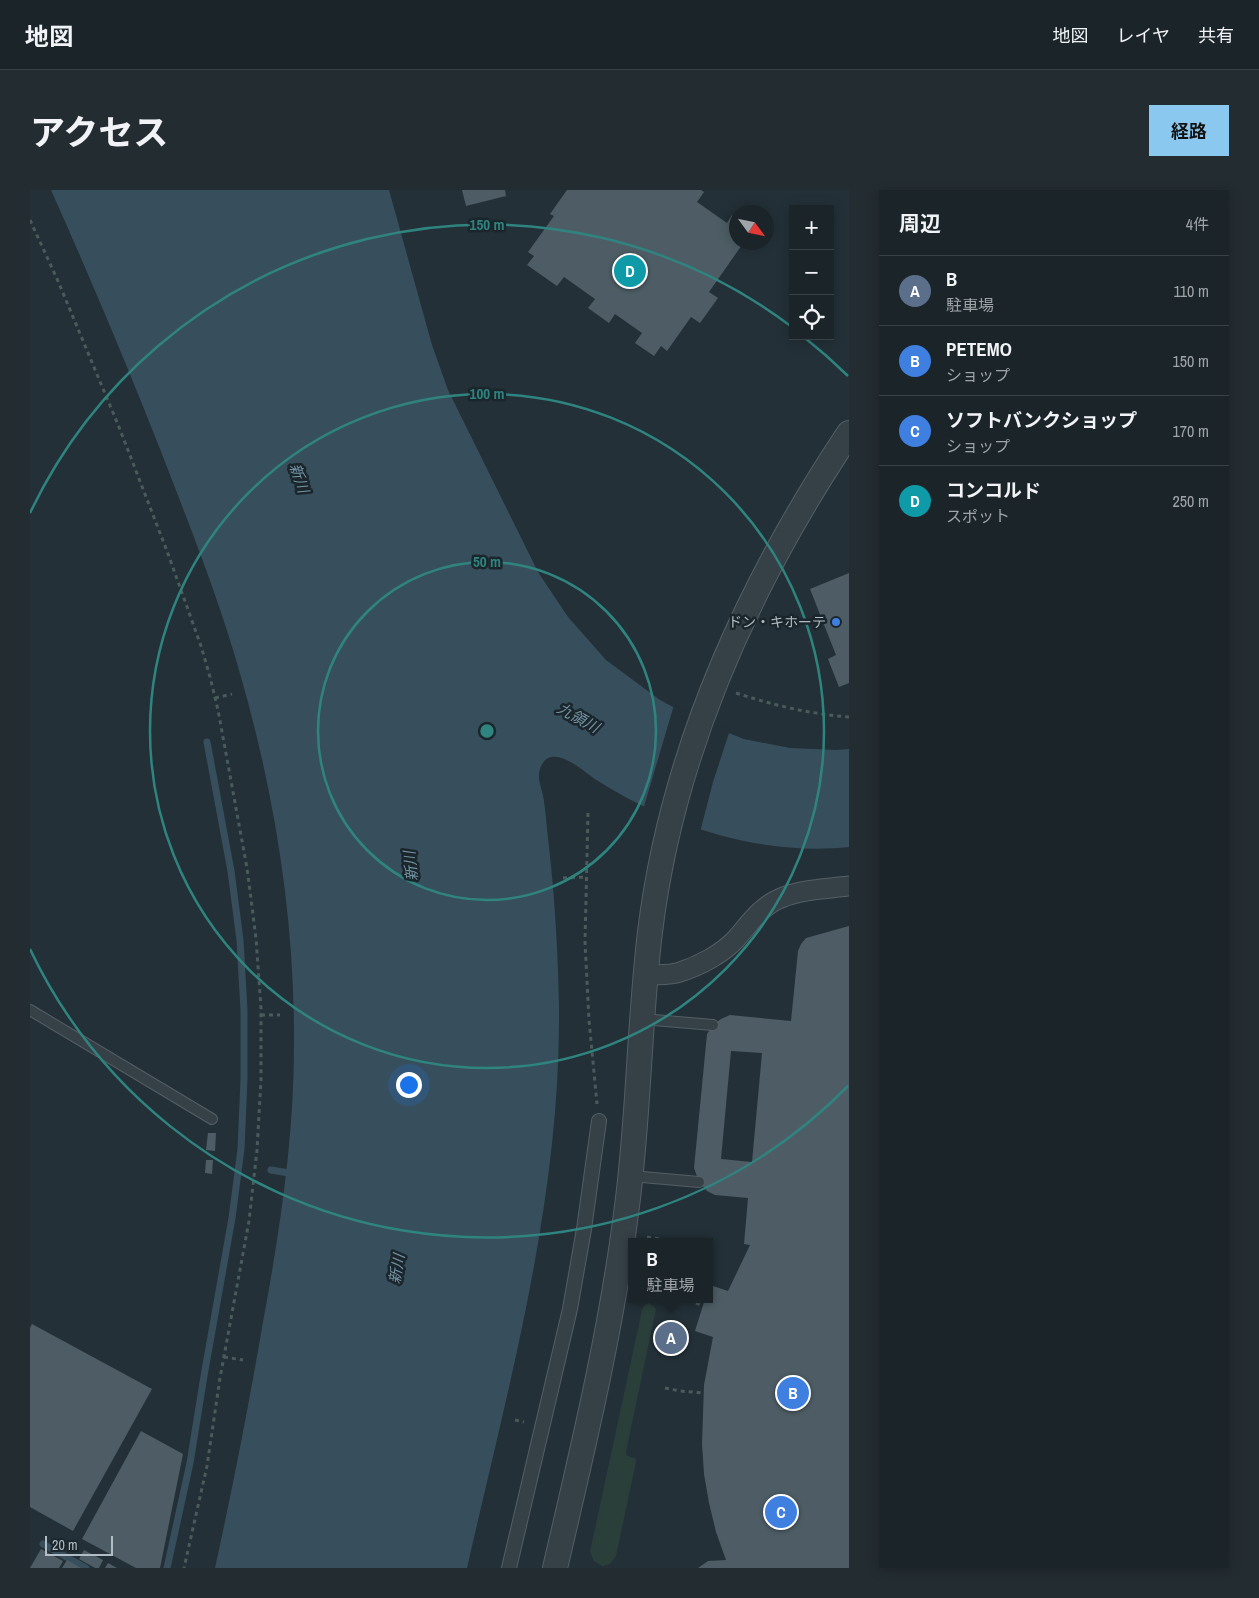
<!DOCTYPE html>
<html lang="ja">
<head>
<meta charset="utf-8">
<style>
	body { margin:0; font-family:"Archivo Narrow","Noto Sans JP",sans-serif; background:#232c31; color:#f1f3f6 }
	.controls { position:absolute; right:15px; top:15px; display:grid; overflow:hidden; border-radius:0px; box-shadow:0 2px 12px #0003 }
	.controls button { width:45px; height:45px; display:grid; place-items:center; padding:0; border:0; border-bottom:1px solid #384146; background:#1a2429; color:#f1f3f6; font:25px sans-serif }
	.compass { position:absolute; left:699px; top:15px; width:45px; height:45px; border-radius:50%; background:#1a2429; box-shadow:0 2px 12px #0003; rotate:123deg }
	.scale { position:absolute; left:15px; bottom:12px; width:68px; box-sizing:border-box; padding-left:5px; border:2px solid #b1bcc4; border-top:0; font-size:14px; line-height:18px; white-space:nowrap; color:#b1bcc4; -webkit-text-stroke:4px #1b262c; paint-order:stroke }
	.you { position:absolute; left:378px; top:894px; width:18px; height:18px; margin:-12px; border:4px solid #fff; border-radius:50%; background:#1a73e8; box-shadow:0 0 0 8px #1a73e833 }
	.badge { display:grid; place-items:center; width:32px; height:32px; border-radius:50%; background:#8ac8ef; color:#fff; font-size:16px; font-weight:700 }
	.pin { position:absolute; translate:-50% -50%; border:2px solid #fff; box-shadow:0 1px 5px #0006 }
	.popup { position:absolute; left:598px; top:1048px; width:85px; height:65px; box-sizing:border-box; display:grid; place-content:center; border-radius:0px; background:#1a2429; filter:drop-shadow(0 1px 4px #0005); font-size:16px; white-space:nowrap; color:#9fa4a8 }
	.popup b { font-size:19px; color:#f1f3f6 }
	.popup::after { content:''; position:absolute; left:50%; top:100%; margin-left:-10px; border:10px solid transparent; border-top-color:#1a2429 }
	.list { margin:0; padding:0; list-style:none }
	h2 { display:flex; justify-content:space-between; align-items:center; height:65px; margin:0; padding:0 20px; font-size:21px }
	h2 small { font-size:16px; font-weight:400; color:#9fa4a8 }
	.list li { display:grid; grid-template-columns:32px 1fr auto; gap:15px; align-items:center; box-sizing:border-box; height:70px; padding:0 20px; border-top:1px solid #384146 }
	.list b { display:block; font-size:19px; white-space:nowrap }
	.list p { margin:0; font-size:16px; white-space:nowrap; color:#9fa4a8 }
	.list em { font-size:16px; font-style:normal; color:#9fa4a8 }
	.icon { flex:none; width:28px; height:28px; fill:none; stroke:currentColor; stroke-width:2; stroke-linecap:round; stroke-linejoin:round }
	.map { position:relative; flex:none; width:819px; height:1378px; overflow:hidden; border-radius:0px }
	header { display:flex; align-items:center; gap:30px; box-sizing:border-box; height:70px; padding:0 25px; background:#1a2429; border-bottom:1px solid #384146 }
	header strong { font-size:24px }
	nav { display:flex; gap:28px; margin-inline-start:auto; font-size:18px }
	.intro { display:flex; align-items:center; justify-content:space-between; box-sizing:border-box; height:120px; padding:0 30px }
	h1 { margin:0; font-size:35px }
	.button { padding:12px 22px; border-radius:0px; background:#8ac8ef; color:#111; font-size:18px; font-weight:700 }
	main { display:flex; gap:30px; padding:0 30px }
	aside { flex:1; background:#1a2429; border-radius:0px; box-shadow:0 2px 12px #0003 }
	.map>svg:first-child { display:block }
	.green { fill:#2a3f3a }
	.water { fill:#374f5c }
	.pier { fill:#233037 }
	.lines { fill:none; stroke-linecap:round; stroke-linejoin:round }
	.stream { stroke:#374f5c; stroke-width:7 }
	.building { fill:#4e5d65; fill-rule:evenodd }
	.service-casing { stroke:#545f65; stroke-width:12 }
	.pedestrian-casing { stroke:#545f65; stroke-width:16 }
	.minor-casing { stroke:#545f65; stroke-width:21 }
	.tertiary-casing { stroke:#545f65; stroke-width:26 }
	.path { stroke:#495b5a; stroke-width:3; stroke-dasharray:4 4; stroke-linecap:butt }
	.service { stroke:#364147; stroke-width:10 }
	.pedestrian { stroke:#364147; stroke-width:14 }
	.minor { stroke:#364147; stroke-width:19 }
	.tertiary { stroke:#364147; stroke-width:24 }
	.ring { fill:none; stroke:#2f847f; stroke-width:2.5 }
	.shop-dot { fill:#3f7fe0; stroke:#1b262c; stroke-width:2 }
	.labels { text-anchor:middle; stroke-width:5; stroke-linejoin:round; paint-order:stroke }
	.poi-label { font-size:14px; fill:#b1bcc4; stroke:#1b262c; text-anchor:end }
	.water-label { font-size:15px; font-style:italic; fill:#7394a5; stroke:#1b262c }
	.centre { fill:#2f847f; stroke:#1b262c; stroke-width:2.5 }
	.ring-label { font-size:15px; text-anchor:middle; font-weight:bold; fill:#2f847f; stroke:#1b262c; stroke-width:5; stroke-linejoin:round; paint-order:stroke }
</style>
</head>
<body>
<header>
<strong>地図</strong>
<nav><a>地図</a><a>レイヤ</a><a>共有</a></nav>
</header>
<div class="intro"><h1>アクセス</h1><a class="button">経路</a></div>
<main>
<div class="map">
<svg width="819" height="1378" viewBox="0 0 819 1378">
	<rect width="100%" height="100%" fill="#233037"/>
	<polygon class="green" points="619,1113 626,1119 596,1262 596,1265 606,1269 606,1272 586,1366 580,1374 572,1376 564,1371 560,1362 612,1120 615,1115"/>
	<path class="water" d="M21,0h338l43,155 16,45 90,182 30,45 38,43 54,40 41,22 43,17 46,9 46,2 13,-1v98c-87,9 -178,-20 -251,-66 -13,-8 -35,-30 -50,-23 -5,3 -8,9 -9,15 -1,9 4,19 5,28 2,15 3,30 5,46 6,53 9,106 10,160 2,192 -50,376 -92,561h-252c18,-82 34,-164 48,-246 17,-92 31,-184 31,-277 1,-125 -19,-249 -53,-368 -21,-76 -51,-150 -79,-223 -35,-89 -72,-177 -111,-264z"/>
	<polygon class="pier" points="644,515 672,530 700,540 683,592 670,642 646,635 613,620"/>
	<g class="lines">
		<g class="stream">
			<polyline points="241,980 265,984"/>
			<polyline points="13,1354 56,1378"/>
			<polyline points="137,1378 160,1273 174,1186 202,1028 211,959 214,889 214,820 210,750 201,681 177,552"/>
		</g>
	</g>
	<g class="building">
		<polygon points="432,0 475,0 476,6 436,16"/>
		<polygon points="537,0 671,0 674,2 667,12 697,33 702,25 706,29 706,52 714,52 679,102 688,108 670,133 661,127 637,161 631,156 624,166 605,153 612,143 585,124 579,133 558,118 565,109 534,87 527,96 497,75 504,66 498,62 524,26 520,24"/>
		<polygon points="819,383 819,493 809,497 798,469 806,465 780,399"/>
		<path d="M819,736v642h-151l10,-7 18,-1 -10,-28 -7,-29 -5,-29 -2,-30 2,-59 9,-48 -18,-6 10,-32h5v-14l18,6 22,-46 -6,-1 4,-46 -33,-3 -8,-4 -8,-9 -5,-14 13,-134 6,-9 8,-6 9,-4 61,6 7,-70 3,-7 5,-6zM701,861l31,2 -10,109 -31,-3z"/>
		<polygon points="178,943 186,943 185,961 176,960"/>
		<polygon points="176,970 183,970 182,984 175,983"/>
		<polygon points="2,1134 122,1199 43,1341 0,1317 0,1138"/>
		<polygon points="111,1241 153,1264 130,1378 106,1378 52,1349"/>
		<polygon points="11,1359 33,1371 29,1378 0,1378"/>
		<polygon points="54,1360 73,1370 69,1378 65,1378 49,1369"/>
		<polygon points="37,1370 51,1378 32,1378"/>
		<polygon points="78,1373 87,1378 75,1378"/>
	</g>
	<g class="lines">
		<defs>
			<g id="service">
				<polyline points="0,820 182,929"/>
				<polyline points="612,829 683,835"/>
				<polyline points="601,986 669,992"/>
			</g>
			<polyline id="pedestrian" points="479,1378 540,1119 554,1039 569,931"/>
			<path id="minor" d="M615,785c11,-1 25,1 35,-3 19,-6 42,-18 56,-33 14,-16 25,-33 45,-41 21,-9 46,-9 68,-12"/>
			<path id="tertiary" d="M525,1378c28,-120 57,-240 72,-362 12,-91 12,-183 23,-274 22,-181 99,-349 199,-499"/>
		</defs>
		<use href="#service" class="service-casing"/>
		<use href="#pedestrian" class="pedestrian-casing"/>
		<use href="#minor" class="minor-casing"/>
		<use href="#tertiary" class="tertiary-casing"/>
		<g class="path">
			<polyline points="0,30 28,91 89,237 137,361 171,456 180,487 188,520 217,678 226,748 231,819 231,890 227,960 219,1031 190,1188 177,1276 154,1378"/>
			<path d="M706,503c37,12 74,21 113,24"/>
			<polyline points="185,508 202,504"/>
			<polyline points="558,623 555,752 559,830 567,914"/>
			<polyline points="533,688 556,687"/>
			<polyline points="231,825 250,825"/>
			<polyline points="617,1047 630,1049 629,1052"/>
			<polyline points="640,1109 641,1109"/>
			<polyline points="666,1113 673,1116"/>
			<polyline points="194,1167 213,1170"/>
			<polyline points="635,1198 650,1201 673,1203"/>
			<polyline points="485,1230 494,1232"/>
		</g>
		<use href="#service" class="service"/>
		<use href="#pedestrian" class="pedestrian"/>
		<use href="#minor" class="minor"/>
		<use href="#tertiary" class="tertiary"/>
	</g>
	<g class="ring">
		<circle cx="457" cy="541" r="169"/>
		<circle cx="457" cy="541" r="337"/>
		<path d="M818 896A506 506 0 0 1 0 759M0 323A506 506 0 0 1 762 137M775 148A506 506 0 0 1 818 186"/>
	</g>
	<circle class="shop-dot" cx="806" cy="432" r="5"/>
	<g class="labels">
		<g class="poi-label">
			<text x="796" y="437">ドン・キホーテ</text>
		</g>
		<g class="water-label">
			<text transform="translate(269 288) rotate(71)" y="5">新川</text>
			<text transform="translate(548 528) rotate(29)" y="5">九領川</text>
			<text transform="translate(381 676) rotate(-96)" y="5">新川</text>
			<text transform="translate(367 1079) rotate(-81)" y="5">新川</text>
		</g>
	</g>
	<circle cx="457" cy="541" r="8" class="centre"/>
	<g class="ring-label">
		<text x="457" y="40">150 m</text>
		<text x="457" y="209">100 m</text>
		<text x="457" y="377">50 m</text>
	</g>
</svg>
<div class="controls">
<button>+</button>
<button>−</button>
<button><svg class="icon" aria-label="locate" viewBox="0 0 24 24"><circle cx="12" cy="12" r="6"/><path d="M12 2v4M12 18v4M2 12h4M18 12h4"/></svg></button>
</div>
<svg class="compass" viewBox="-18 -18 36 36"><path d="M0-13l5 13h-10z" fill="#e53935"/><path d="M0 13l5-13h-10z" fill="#9fa4a8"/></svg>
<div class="scale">20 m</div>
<div class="you"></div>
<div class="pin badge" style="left:641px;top:1148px;background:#5c6f8a">A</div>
<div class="popup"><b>B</b>駐車場</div>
<div class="pin badge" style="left:763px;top:1203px;background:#3f7fe0">B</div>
<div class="pin badge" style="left:751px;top:1322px;background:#3f7fe0">C</div>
<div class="pin badge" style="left:600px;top:81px;background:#0f9aa8">D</div>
</div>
<aside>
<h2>周辺<small>4件</small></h2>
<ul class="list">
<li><span class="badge" style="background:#5c6f8a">A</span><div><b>B</b><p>駐車場</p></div><em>110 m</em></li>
<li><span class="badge" style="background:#3f7fe0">B</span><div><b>PETEMO</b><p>ショップ</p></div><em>150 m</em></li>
<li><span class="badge" style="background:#3f7fe0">C</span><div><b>ソフトバンクショップ</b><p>ショップ</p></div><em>170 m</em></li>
<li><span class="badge" style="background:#0f9aa8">D</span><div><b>コンコルド</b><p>スポット</p></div><em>250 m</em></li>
</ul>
</aside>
</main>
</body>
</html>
